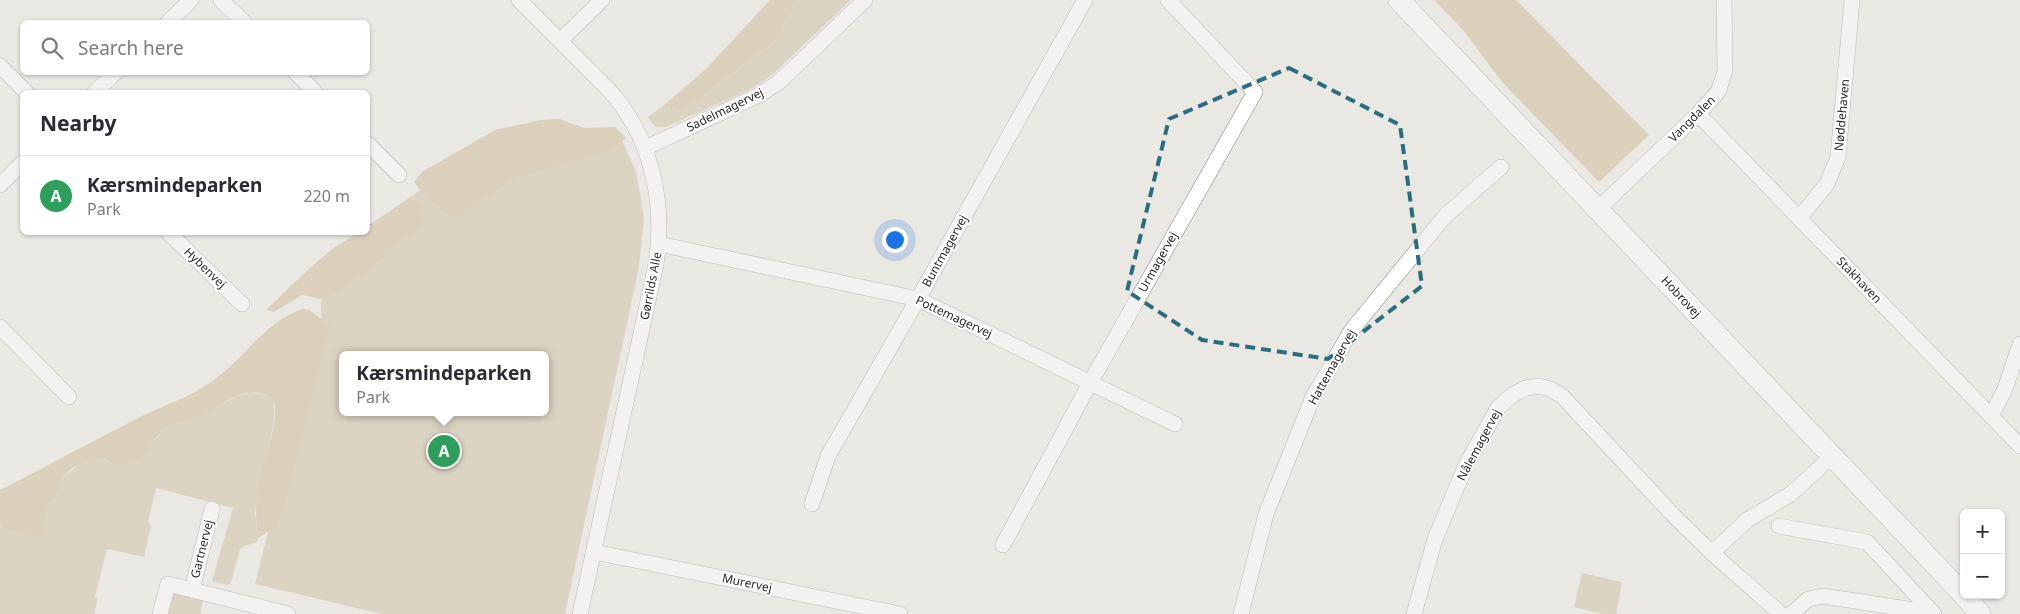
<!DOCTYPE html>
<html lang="en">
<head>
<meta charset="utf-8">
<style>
	body { margin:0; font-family:"Noto Sans",sans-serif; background:#f7f7f7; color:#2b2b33 }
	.controls { position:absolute; right:15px; bottom:15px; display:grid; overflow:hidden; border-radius:8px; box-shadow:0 1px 4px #0004 }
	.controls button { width:45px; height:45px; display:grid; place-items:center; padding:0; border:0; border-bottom:1px solid #e1e1e2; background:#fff; color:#2b2b33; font:25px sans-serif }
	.you { position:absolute; left:894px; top:239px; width:18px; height:18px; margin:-12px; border:4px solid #fff; border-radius:50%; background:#1a73e8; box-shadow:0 0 0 8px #1a73e833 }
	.badge { display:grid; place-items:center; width:32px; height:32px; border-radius:50%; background:#1a73e8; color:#fff; font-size:16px; font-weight:700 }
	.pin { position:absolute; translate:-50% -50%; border:2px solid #fff; box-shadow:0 1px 5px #0006 }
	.popup { position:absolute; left:339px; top:351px; width:210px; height:65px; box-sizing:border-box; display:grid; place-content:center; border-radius:8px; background:#fff; filter:drop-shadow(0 1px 4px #0005); font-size:16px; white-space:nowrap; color:#7c7c81 }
	.popup b { font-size:19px; color:#2b2b33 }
	.popup::after { content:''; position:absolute; left:50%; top:100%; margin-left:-10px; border:10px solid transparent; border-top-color:#fff }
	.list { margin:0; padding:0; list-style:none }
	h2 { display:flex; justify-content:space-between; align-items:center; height:65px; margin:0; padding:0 20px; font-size:21px }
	h2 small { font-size:16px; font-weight:400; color:#7c7c81 }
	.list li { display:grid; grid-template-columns:32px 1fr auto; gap:15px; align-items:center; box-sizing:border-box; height:80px; padding:0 20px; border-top:1px solid #e1e1e2 }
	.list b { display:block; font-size:19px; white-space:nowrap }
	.list p { margin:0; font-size:16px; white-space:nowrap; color:#7c7c81 }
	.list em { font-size:16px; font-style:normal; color:#7c7c81 }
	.icon { flex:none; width:28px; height:28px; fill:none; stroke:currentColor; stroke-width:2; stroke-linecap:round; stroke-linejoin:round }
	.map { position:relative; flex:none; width:2020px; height:614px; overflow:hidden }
	.search { position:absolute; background:#fff; box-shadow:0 1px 4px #0004; left:20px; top:20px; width:350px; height:55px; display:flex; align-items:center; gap:12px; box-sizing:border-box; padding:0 18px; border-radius:8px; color:#7c7c81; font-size:19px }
	.panel { position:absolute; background:#fff; box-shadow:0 1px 4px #0004; left:20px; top:90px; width:350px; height:145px; border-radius:8px }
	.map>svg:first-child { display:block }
	.green { fill:#cdbc9b; fill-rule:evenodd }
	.forest { fill:#c9b48b }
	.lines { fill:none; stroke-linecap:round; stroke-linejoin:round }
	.minor-casing { stroke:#85837f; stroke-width:16 }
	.secondary-casing { stroke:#85837f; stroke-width:22 }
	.minor { stroke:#fff; stroke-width:15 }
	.secondary { stroke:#fff; stroke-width:21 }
	.marked { fill:none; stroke:#2b6d80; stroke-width:4; stroke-dasharray:10 6; stroke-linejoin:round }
	.labels { text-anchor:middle; stroke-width:4; stroke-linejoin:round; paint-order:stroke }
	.street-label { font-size:12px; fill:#282826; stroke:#fff }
</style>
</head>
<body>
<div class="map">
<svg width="2020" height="614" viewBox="0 0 2020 614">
	<rect width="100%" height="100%" fill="#eae8e3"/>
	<g class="green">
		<polygon points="797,0 851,0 771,76 749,90 666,127 655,127 648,117 663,106 683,111 776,40"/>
		<path d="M559,119l25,9h32l20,43 8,47 -5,49 -74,347h-183l-127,-30 66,-265v-20l8,-47 29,-19 10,-1v-6l43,-29 84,-67 47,-10zM343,355h202v57h-202z"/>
		<path d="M250,393c23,1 26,3 24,28l-19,91 3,26 -1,4 -13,4 -4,3 -9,34 -4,2 -15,-4 21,-73 -77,-20 -8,34 3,4 -7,31 -37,-8 -12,48 3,1 -4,16h-94v-94l47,-12 9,-11 8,-20 19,-16 9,-3h11l11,8 26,-8 25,-30 8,-5 23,-6 41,-21z"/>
		<polygon points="1582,573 1622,582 1616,614 1603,614 1574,607"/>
		<polygon points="173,593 202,599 203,602 200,614 168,614"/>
	</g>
	<g class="forest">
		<polygon points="770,0 797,0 776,40 683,111 663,106 706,69"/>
		<polygon points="1434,0 1516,0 1649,135 1599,182 1502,82 1464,31"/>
		<polygon points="559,119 584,128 615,127 626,138 612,151 525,175 511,181 458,218 450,217 420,190 414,182 422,172 495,130 542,120"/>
		<path d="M411,197c13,13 17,12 8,30l-75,63 -23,9 -19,-4 -28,17 -8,-2c21,-19 75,-78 102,-78v-6z"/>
		<path d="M302,309l7,1 21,15 -46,182 -8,20 -18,11c-2,-17 -3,-33 0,-50 4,-18 20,-67 17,-82 -3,-17 -26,-15 -39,-10 -14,6 -26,17 -40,21 -10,4 -21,4 -29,10 -5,4 -13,12 -15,17 -2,2 -1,5 -3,7 -7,10 -24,13 -35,15l-10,-8h-12l-20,10 -8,9 -8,20 -9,11 -7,29 -35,-8 -5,-9v-30c47,-24 95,-50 142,-74 23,-11 48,-19 69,-34 32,-22 53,-60 91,-73z"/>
	</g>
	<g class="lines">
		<defs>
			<g id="minor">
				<polyline points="221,0 244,22"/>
				<path d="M519,0c23,23 45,45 68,68 9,10 20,19 29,30 37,47 49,107 40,166l-76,350"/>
				<polyline points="168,22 191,0"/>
				<polyline points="560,41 602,0"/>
				<polyline points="0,66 26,92"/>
				<polyline points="295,72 315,92"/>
				<polyline points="95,92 116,72"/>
				<polyline points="1698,114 2020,446"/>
				<polyline points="368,144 399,175"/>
				<polyline points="645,148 759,95 779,82 865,0"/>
				<polyline points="0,185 22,163"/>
				<polyline points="1598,209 1698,114 1718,92 1725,71 1724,0"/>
				<polyline points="1799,218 1827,184 1838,157 1852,0"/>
				<polyline points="168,232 242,304"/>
				<polyline points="659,244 918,299 1175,424"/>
				<polyline points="0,327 69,397"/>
				<polyline points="1991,416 2005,389 2020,344"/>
				<polyline points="812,504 828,456 918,299 1085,0"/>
				<polyline points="1779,526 1867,542 1934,614"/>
				<polyline points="1003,545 1090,383 1255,92 1168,0"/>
				<polyline points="594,552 900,614"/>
				<polyline points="1712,553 1747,520 1791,494 1832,456"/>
				<polyline points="192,590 212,509"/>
				<polyline points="160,614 168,584 288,614"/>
				<polyline points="1241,614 1266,514 1313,397 1351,331 1445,216 1501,167"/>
				<polyline points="1414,614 1435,539 1466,465 1498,408 1512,395 1526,388 1539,386 1550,389 1562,396 1674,516 1712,553 1781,614"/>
				<polyline points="1791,614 1808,599 1823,596 1933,613"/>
			</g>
			<g id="secondary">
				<polyline points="1399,0 1964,595"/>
				<polyline points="1964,595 1980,614"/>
			</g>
		</defs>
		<use href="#minor" class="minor-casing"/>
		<use href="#secondary" class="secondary-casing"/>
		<use href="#minor" class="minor"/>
		<use href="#secondary" class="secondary"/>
	</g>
	<path d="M0 0H2020V614H0ZM1289,68l111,57 22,161 -94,73 -126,-19 -75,-49 42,-172z" fill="#eae8e3" fill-opacity=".55" fill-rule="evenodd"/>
	<path class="marked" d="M1289,68l111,57 22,161 -94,73 -126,-19 -75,-49 42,-172z"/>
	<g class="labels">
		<g class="street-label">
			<text transform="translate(725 110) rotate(-26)" y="4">Sadelmagervej</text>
			<text transform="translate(1842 115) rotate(-85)" y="4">Nøddehaven</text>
			<text transform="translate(1692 119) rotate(-45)" y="4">Vangdalen</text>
			<text transform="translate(945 251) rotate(-61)" y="4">Buntmagervej</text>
			<text transform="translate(1158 262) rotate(-61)" y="4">Urmagervej</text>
			<text transform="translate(205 268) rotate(44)" y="4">Hybenvej</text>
			<text transform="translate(1859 280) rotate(46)" y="4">Stakhaven</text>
			<text transform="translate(651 286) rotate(-79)" y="4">Gørrilds Alle</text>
			<text transform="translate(1681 297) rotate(47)" y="4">Hobrovej</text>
			<text transform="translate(954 317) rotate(25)" y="4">Pottemagervej</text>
			<text transform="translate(1332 367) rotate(-61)" y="4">Hattemagervej</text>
			<text transform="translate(1479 445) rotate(-62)" y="4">Nålemagervej</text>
			<text transform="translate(202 549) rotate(-76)" y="4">Gartnervej</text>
			<text transform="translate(747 583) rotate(12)" y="4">Murervej</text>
		</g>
	</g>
</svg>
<div class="controls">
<button>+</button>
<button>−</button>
</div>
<div class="you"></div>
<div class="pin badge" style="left:444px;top:451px;background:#2e9e5b">A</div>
<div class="popup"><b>Kærsmindeparken</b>Park</div>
<div class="search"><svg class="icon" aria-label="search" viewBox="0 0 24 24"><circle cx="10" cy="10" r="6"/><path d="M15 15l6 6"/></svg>Search here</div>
<section class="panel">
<h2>Nearby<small></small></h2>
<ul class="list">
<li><span class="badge" style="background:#2e9e5b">A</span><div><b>Kærsmindeparken</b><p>Park</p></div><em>220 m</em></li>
</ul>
</section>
</div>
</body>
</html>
